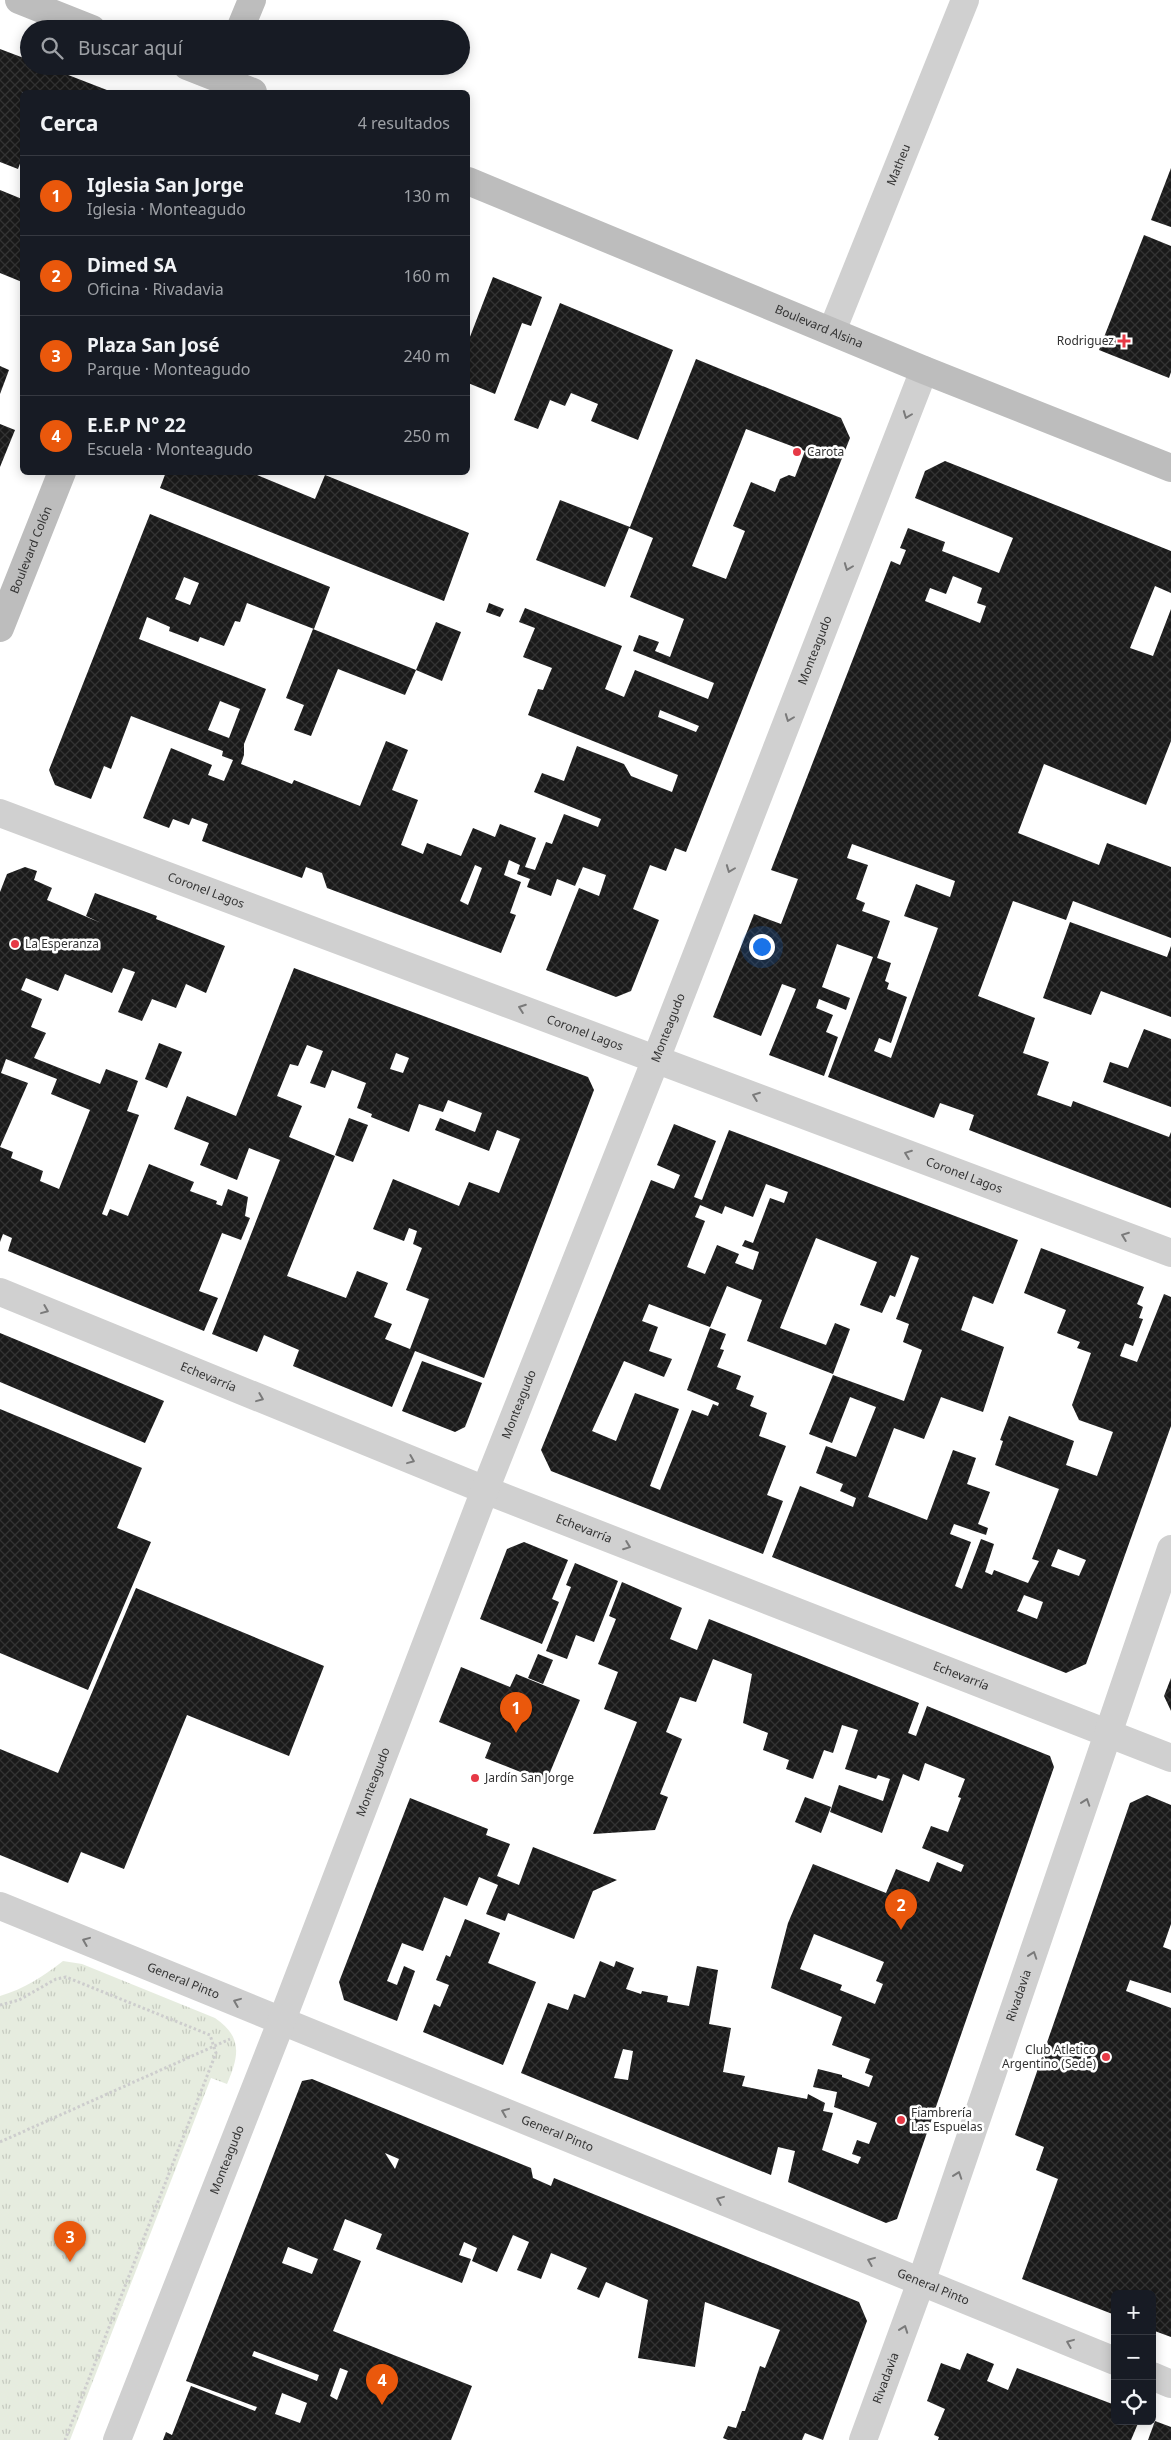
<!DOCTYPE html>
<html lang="es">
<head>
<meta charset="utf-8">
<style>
	body { margin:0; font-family:"Noto Sans",sans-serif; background:#20242c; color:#f1f3f6 }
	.controls { position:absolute; right:15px; bottom:15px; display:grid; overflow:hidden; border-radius:8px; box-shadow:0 2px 12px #0003 }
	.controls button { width:45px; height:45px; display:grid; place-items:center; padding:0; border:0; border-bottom:1px solid #363941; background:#171b24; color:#f1f3f6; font:25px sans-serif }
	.you { position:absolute; left:761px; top:946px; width:18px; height:18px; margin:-12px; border:4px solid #fff; border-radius:50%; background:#1a73e8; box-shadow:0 0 0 8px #1a73e833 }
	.badge { display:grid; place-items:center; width:32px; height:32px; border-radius:50%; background:#ea580c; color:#fff; font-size:16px; font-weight:700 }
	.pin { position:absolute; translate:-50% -41px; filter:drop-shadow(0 1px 2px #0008) }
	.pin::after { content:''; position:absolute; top:26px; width:18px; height:15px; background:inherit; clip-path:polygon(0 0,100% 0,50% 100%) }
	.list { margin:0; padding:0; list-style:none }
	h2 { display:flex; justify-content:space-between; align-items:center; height:65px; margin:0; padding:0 20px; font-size:21px }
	h2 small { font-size:16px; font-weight:400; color:#9ea1a6 }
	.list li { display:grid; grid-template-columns:32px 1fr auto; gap:15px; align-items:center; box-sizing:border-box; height:80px; padding:0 20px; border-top:1px solid #363941 }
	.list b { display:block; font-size:19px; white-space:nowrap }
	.list p { margin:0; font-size:16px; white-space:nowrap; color:#9ea1a6 }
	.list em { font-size:16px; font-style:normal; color:#9ea1a6 }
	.icon { flex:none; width:28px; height:28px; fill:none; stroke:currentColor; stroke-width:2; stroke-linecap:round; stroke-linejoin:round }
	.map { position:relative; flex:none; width:1171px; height:2440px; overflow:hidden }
	.search { position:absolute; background:#171b24; box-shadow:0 2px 12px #0003; left:20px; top:20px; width:450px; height:55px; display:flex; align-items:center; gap:12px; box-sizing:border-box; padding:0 18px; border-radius:28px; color:#9ea1a6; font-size:19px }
	.panel { position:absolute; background:#171b24; box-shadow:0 2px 12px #0003; left:20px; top:90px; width:450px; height:385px; border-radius:8px }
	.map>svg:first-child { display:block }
	.park { fill:url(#park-tufts) }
	.building { fill:url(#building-cross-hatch); fill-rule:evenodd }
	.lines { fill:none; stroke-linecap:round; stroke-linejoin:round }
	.path { stroke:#cdcdcd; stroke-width:3; stroke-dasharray:2.5 2.5; stroke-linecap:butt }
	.minor { stroke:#d0d0d0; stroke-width:28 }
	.secondary { stroke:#bdbdbd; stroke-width:28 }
	.oneway { stroke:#7a7a7a }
	.poi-dot { fill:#e63946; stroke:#fff; stroke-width:2 }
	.labels { text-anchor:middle; stroke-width:5; stroke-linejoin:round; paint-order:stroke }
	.street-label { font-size:12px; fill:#333; stroke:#fff }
	.poi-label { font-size:12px; fill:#333; stroke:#fff; text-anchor:start }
</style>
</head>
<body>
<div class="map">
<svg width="1171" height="2440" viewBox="0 0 1171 2440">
	<defs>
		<pattern id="park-tufts" width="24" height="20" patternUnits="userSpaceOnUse" patternTransform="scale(1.25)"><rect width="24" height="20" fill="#e6ecdf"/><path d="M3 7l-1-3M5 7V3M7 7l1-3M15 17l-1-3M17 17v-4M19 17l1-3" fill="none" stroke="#c6cbc0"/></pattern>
		<pattern id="building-cross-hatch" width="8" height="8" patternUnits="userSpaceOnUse" patternTransform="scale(1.25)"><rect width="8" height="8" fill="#1a1a1a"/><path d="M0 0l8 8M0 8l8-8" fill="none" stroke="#333"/></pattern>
	</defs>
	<rect width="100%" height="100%" fill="#fff"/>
	<path class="park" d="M63,1961l19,3 133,54c28,19 24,38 12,66l-16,-6 -141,362h-70v-444c24,-7 44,-20 63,-35z"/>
	<g class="building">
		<polygon points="0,49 29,60 29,66 45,66 112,92 22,92 22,158 18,169 0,162"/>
		<polygon points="1171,168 1171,227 1151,220"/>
		<polygon points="0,190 22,199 22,282 0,273"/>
		<polygon points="1144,235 1171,246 1171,372 1169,378 1099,350"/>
		<polygon points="493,277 542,297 531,326 522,323 495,394 468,383 468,342"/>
		<polygon points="560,303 673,350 638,440 591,421 598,404 571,393 565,406 550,400 538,429 514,420"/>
		<path d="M696,359l145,59 9,20 -164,414 -11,-4 -9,23 -16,-6 -17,44 26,11 -28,71 -15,6 -70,-27 33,-82 20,8 7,-21 -23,-8 -8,19 -18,-7 -6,17 -24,-9 3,-8 -13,-5 3,-9 -11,-5 -5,15 17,7 -11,31 6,2 -15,38 -174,-65 -5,-15 -16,-6 -4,11 -100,-37 6,-17 -16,-6 -3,7 -16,-6 -4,9 -26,-10 28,-70 41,17 -4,10 16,6 9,-21 -11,-4 1,-5 -92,-35 -20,53 -7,-3 -13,33 -36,-14 -6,-15 101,-256 180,73 -16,42 -67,-26 -7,19 -5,-1 -11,25 -24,-9 -2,5 -13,-5 -16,-6 1,-4 -23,-10 -8,22 127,50 -22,55v11l-3,9 51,20 2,-4 66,26 26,-65 22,9 -16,40 26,10 -17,45 22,9 4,-11 34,13 12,-28 22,9 5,-13 36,14 -11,29 10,3 11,-28 6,2 12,-30 34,13 3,-8 -67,-27 8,-19 22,8 13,-35 47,18 7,12 41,16 6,-17 -150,-60 10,-26 5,1 9,-22 -29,-11 12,-29 -16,-6 6,-14 97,38 -17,43 19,8 11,-27 73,29 6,-16 -81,-32 6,-16 20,7 -4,9 15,6 14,-38 -54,-22 23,-59 -24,-10 -24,59 -69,-27 24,-60 70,27zM746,429l59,22 -10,26 -6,-2 -9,4 -5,13 -24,-10 -18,44 12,5 -19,48 -34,-13zM184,577l15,6 -9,22 -15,-6zM220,701l20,8 -11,29 -21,-8zM660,710l39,16 -3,6 -38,-15zM475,865l7,3 -14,37 -8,-4z"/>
		<polygon points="0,366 9,370 0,394"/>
		<polygon points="0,424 15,430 0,467"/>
		<path d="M945,461l226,90v42l-16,-7 -25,62 23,8 18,-47v132l-25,64 -102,-41 -26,69 81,32 8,-22 64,24v71l-98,-37 -7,19 -53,-19 -35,95 57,22 -12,35 26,9 -12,33 34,12 2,-6 96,36 2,-5v76l-202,-78 5,-15 -34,-12 -6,15 -106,-41 45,-120 -36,-13 -15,43 28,11 -4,12 -27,-11 -3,9 17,7 -7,17 12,5 -14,39 -55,-21 27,-66 -14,-5 -21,52 -48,-19 41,-103 27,10 17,-45 -27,-9 120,-309 9,4 6,-15 -6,-2 8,-20 37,14 -3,9 57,22 14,-35 -98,-40 10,-27zM953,576l29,12 -5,15 9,3 -6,17 -55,-22 5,-13 16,6zM852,844l103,37 -5,16 -34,-13 -12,32 34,12 -47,130 -17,-7 5,-13 12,5 16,-46 -20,-8 2,-6 -4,-2 6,-18 -14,-5 13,-37 -28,-10 3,-8 -9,-4 12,-34 -21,-7z"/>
		<polygon points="166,472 250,472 315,499 325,475 469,533 444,601 160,488"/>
		<polygon points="489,603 504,609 500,617 486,612"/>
		<polygon points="436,622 461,632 442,681 416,670"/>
		<polygon points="313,629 416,670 405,695 338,669 311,736 294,730 304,705 286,698"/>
		<path d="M25,867l12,4 -3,9 18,8 -5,12 54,23 -15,-7 9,-23 62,23 -1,3 69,27 -19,47 -20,-9 -10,24 -24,-9 -10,22 -24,-9 17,-40 -12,-4 -11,25 -47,-19 -7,17 -32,-13 -5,12 21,9 -11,28 15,6 -12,25 66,26 6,-15 32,12 -11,30 12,4 -37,99 5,2 3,-7 18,7 21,-52 45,18 -4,9 27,10 -1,3 6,2 6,-17 20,8 -3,19 5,2 -9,22 -19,-7 -23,58 19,7 -14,33 -196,-80 4,-13 -9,-4 -3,8v-350l7,-18zM6,1059l51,20 -6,15 39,16 -31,79 -19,-8 3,-10 -32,-13 2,-6 -13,-5 28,-64 -27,-10z"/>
		<polygon points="1070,922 1167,957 1171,946 1171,1017 1101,991 1091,1015 1043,998"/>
		<path d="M294,968l294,109 6,13 -110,288 -69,-27 -23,56 -99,-41 6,-16 -35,-15 -7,17 -45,-18 68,-174 -31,-12 -12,32 -37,-15 9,-22 -35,-14 13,-33 49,20zM307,1045l16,6 -13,32 15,5 7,-18 34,13 -9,25 15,6 -1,3 38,15 10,-28 24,8 5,-12 34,13 -7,19 -35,-14 -5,12 54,21 8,-21 23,9 -21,54 -30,-11 -10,24 -66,-27 -20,50 31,12 5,-13 8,3 -4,13 9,4 -16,42 23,9 -19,50 -25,-10 7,-15 -18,-7 14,-34 -31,-12 -11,27 -59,-22 48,-120 -46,-19 13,-31 -25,-10 13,-32 8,2zM396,1053l13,5 -6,15 -13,-4z"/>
		<polygon points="1144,1029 1171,1039 1171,1107 1103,1082 1110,1062 1128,1068"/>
		<polygon points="159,1043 182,1052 167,1088 145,1079"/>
		<polygon points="349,1118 368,1125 353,1162 335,1155"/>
		<path d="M674,1124l42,17 -22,56 8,3 27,-70 289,110 -25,64 -20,-8 -12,34 43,17 -21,65 -42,-15 -17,42 -30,-11 -26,69 59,23 26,-70 23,8 -9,26 23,8 -12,32 10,4 -2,7 -32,-11 -4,10 21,8 -16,44 7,3 19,-50 13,5 -9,28 7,3 2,-5 34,13 11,-22 -7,-2 27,-70 -64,-24 8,-24 -3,-1 9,-24 65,25 -8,24 31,11 16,-44 -34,-12 -7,-15 19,-52 -14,-5 3,-6 -23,-9 9,-23 -42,-17 17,-45 103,39 -7,17 6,3 -4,11 4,1 -10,27 -8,-3 -5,13 17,6 27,-68 7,3v129l-85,238 -20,9 -294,-116 28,-71 53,21 3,-9 -16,-7 3,-7 -27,-11 10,-27 30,11 20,-50 -26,-10 -18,46 -23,-9 24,-59 71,26 18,-51 -19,-8 6,-18 -13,-5 23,-61 -8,-3 -16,42 -5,-2 -8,18 -22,-8 17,-43 -61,-24 -36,90 46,17 9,-22 15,6 -17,45 -86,-33 15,-41 -35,-14 -17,41 -61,-23 -7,17 16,6 -9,24 23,8 -8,18 -40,-16 -32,70 24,10 19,-48 44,16 -29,77 10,4 32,-80 16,6 5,-12 5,2 1,-3 -32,-13 23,-62 16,6 -6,15 4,1 -7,17 24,9 -5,13 18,7 -4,10 17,7 -8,23 27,10 -19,49 16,6 -20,53 -212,-83 -10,-21 110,-270 23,9 6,-14 -23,-10zM766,1184l22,8 -4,11 -14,-5 -17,45 -8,-3 -3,6 17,6 -6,18 -18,-7 4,-9 -22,-9 -12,29 -18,-7 18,-46 -10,-4 5,-12 22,9 3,-8 28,11zM1058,1549l28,11 -7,16 -28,-10zM1024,1595l19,7 -6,17 -20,-8z"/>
		<polygon points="0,1333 164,1401 145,1443 0,1382"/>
		<polygon points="422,1361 482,1383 465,1427 455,1432 402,1411"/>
		<polygon points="0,1409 142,1468 117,1528 151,1542 88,1690 0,1653"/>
		<polygon points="524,1542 568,1560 552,1599 559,1602 542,1644 480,1619 507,1549"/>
		<polygon points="575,1563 618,1581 594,1642 576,1635 567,1659 546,1651 571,1587 566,1585"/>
		<path d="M622,1582l60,26 -12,31 27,11 12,-31 210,84 -11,30 8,3 11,-30 123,50 4,11 -157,452 -11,4 -98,-41 7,-31 -17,-4 -7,28 -250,-102 27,-70 20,7 6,-16 11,4 15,-37 14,6 2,-6 18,7 -8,21 15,5 1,-3 26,5 -1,6 22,4 8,-40 21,4 -9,54 22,4 -8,44 22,4 -3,10 65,13 1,-5 17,9 -2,8 10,2 -11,37 36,14 3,-7 -9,-3 5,-14 12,4 8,-21 -43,-16 3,-15 -24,-5 5,-18 24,6v2l27,10 4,-11 -8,-3 5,-14 -38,-14 10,-28 -71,-29 17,-65 25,-59 73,29 10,-24 33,13 8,-20 24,10 3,-7 -42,-17 9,-22 17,6 13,-34 -3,-1 7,-18 -40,-16 -6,18 -16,-7 -21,59 -52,-21 9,-27 44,16 7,-22 -12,-4 -2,4 -31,-10 13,-39 -16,-5 -9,28 -9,-3 -11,29 -27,-10 3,-9 -26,-10 5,-17 -25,-10 9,-49 -39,-15 -17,43 -16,-5 -14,35 16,7 -22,55 8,3 -13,33 -62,4 44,-112 -33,-13 14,-37 -20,-8 18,-45 -7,-3zM814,1934l70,28 -8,19 7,3 -8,20 -35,-14 2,-5 -42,-16zM623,2049l10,2 -5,29 -14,-2z"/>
		<polygon points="136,1588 324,1666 289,1756 187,1715 124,1869 81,1852 68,1883 0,1855 0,1749 58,1773"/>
		<polygon points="538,1654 553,1660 543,1684 528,1678"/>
		<polygon points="461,1667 510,1687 516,1674 580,1700 546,1782 485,1758 491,1743 439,1722"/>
		<polygon points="1171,1678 1171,1711 1164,1696"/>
		<polygon points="1147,1795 1171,1805 1171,1924 1163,1947 1171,1950 1171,1993 1130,1980 1126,1991 1171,2008 1171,2337 1152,2330 1152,2294 1115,2294 1115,2315 1022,2279 1058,2179 1036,2170 1044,2147 1015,2135 1130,1803"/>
		<polygon points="805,1797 831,1807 821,1833 795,1822"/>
		<polygon points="410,1798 488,1829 486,1835 510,1844 497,1876 519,1885 533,1847 617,1880 593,1891 574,1939 508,1913 505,1921 486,1914 498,1885 479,1877 467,1906 444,1897 423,1951 402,1943 387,1981 397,1985 404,1966 415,1971 397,2021 344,2000 339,1982"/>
		<polygon points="465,1919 500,1933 488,1963 536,1982 503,2065 423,2032 434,2004 440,2007 449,1985 436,1980 446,1955 450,1957"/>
		<path d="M312,2079l219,89 2,10 18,8 3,-8 305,124 8,19 -44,119 -18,-7 -3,7h-74l-5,-2 5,-12 8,2 6,-17h3l15,-45 5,2 15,-38 -75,-28 -10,65 -57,-9 10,-58 -42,-18 -7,16 -22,-9 10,-21 -36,-15 -10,26 -24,-9 12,-28 -16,-7 -16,37 -25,-11 5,-13 -13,-6 -5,13 12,4 -9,24 -86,-34 6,-15 -37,-15 -12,31 28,11 -28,70 139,55 -21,54h-288l3,-8 6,3 19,-49 64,25 2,-4 -71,-26 116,-300zM385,2153l14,6 -4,10zM288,2247l30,12 -6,15 -30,-11zM254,2351l65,24 -2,6 -65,-25zM340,2368l8,3 -11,29 -7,-4zM282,2393l25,10 -7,20 -25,-9z"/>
		<polygon points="967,2353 994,2364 987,2381 1008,2390 1017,2368 1115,2405 1115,2421 1139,2421 1131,2440 938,2440 939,2437 934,2435 945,2409 927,2401 941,2363 960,2370"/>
		<polygon points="1155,2421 1171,2427 1171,2440 1148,2440"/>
	</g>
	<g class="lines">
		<g class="path">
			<polyline points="0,2005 19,2000 56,1979 66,1977 210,2035 216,2053 65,2440"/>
			<polyline points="0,2142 230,2039"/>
		</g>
		<g class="minor">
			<path id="s1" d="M832,331l133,-331"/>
			<path id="s2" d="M0,813l1171,440"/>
			<path id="s3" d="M0,1292l485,198 686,268"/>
			<path id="s4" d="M0,1906l1115,455"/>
			<polyline points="1152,2376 1171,2384"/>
			<path id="s5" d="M117,2440l165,-420 203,-530 171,-431 268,-689"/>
			<path id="s6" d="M863,2440l58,-158 250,-733"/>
		</g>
		<g class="secondary">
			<polyline points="19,0 92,29"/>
			<polyline points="240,29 252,0"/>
			<polyline points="187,66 253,92"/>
			<path id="s7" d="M468,181l456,189 247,98"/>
			<path id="s8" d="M0,628l62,-156"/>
		</g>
	</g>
	<defs><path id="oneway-chevron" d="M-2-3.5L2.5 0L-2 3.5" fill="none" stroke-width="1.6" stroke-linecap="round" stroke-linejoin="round" transform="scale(1.25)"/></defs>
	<g class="oneway">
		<use href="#oneway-chevron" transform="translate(907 415) rotate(111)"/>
		<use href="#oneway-chevron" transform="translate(848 567) rotate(111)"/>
		<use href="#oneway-chevron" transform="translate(789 718) rotate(111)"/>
		<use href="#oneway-chevron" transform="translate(730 869) rotate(111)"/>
		<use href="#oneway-chevron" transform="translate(522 1008) rotate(-160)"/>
		<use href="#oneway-chevron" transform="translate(756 1096) rotate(-159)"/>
		<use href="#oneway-chevron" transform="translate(908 1154) rotate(-159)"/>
		<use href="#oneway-chevron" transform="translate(1125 1236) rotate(-159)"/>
		<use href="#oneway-chevron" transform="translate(45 1310) rotate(22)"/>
		<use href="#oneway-chevron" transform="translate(260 1398) rotate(22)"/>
		<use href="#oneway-chevron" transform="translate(411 1460) rotate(22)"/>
		<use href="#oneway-chevron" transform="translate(627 1546) rotate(21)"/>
		<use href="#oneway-chevron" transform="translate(1086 1802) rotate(-71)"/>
		<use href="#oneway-chevron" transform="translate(86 1941) rotate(-158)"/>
		<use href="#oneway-chevron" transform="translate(1033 1955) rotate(-71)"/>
		<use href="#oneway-chevron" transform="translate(237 2002) rotate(-158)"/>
		<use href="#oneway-chevron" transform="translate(505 2112) rotate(-158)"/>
		<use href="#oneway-chevron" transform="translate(958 2175) rotate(-71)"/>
		<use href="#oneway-chevron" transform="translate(720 2200) rotate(-158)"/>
		<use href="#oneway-chevron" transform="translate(871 2261) rotate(-158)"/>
		<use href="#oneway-chevron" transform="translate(904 2329) rotate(-70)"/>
		<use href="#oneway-chevron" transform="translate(1070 2343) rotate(-158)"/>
	</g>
	<g class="poi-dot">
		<path d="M1121.5 333.5h5v5h5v5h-5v5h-5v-5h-5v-5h5z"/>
		<circle cx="797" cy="452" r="5"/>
		<circle cx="15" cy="944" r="5"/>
		<circle cx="475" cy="1778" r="5"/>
		<circle cx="1106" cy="2057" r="5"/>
		<circle cx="901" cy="2120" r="5"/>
	</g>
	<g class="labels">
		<g class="street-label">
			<text dy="4" stroke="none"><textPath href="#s1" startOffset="179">Matheu</textPath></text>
			<text dy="4" stroke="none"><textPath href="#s7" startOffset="380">Boulevard Alsina</textPath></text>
			<text dy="4" stroke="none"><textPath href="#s8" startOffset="84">Boulevard Colón</textPath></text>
			<text dy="4" stroke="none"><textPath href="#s5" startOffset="1921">Monteagudo</textPath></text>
			<text dy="4" stroke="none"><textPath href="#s2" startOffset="220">Coronel Lagos</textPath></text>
			<text dy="4" stroke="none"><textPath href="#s5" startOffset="1516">Monteagudo</textPath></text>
			<text dy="4" stroke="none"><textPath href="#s2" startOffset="625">Coronel Lagos</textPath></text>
			<text dy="4" stroke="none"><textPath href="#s2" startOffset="1030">Coronel Lagos</textPath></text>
			<text dy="4" stroke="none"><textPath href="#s3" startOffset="225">Echevarría</textPath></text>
			<text dy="4" stroke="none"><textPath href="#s5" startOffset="1111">Monteagudo</textPath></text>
			<text dy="4" stroke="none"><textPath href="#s3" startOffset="630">Echevarría</textPath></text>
			<text dy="4" stroke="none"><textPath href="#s3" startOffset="1035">Echevarría</textPath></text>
			<text dy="4" stroke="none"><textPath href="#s5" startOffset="706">Monteagudo</textPath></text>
			<text dy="4" stroke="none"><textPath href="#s4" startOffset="198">General Pinto</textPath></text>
			<text dy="4" stroke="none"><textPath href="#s6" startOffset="471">Rivadavia</textPath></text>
			<text dy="4" stroke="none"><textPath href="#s4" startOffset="602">General Pinto</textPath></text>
			<text dy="4" stroke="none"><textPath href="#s5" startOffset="301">Monteagudo</textPath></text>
			<text dy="4" stroke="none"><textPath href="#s4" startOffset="1008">General Pinto</textPath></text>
			<text dy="4" stroke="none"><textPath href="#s6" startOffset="66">Rivadavia</textPath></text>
		</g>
		<g class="poi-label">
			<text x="1114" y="345" text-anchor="end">Rodriguez</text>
			<text x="807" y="456">Carota</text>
			<text x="25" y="948">La Esperanza</text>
			<text x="485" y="1782">Jardín San Jorge</text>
			<text x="1096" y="2054" text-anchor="end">Club Atletico<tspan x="1096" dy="14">Argentino (Sede)</tspan></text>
			<text x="911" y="2117">Fiambrería<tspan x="911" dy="14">Las Espuelas</tspan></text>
		</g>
	</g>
</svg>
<div class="controls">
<button>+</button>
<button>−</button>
<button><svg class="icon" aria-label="locate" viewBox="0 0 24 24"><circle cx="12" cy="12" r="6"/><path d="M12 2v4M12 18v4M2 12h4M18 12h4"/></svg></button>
</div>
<div class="you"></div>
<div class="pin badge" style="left:516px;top:1733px">1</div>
<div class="pin badge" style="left:901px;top:1930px">2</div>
<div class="pin badge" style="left:70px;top:2262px">3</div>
<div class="pin badge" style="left:382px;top:2405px">4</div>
<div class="search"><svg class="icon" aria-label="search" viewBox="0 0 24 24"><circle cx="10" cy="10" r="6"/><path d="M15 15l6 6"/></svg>Buscar aquí</div>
<section class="panel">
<h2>Cerca<small>4 resultados</small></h2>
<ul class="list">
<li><span class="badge">1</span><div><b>Iglesia San Jorge</b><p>Iglesia · Monteagudo</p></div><em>130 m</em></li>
<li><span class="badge">2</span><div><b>Dimed SA</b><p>Oficina · Rivadavia</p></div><em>160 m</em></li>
<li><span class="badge">3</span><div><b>Plaza San José</b><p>Parque · Monteagudo</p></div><em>240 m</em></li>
<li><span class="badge">4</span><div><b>E.E.P N° 22</b><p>Escuela · Monteagudo</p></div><em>250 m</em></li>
</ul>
</section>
</div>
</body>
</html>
